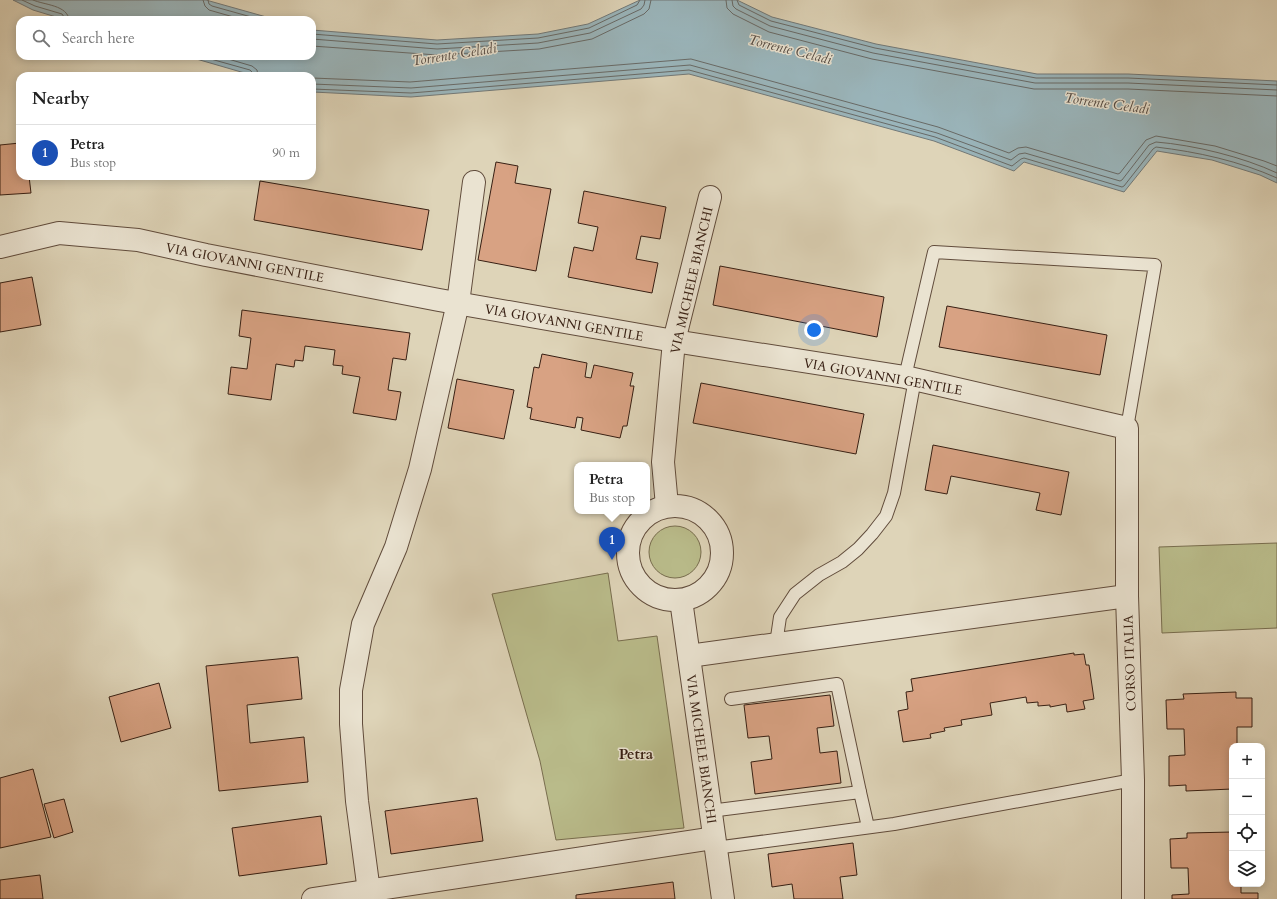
<!DOCTYPE html>
<html lang="en">
<head>
<meta charset="utf-8">
<style>
	body { margin:0; font-family:Cardo,serif; background:#f6f6f6; color:#222 }
	.controls { position:absolute; right:12px; bottom:12px; display:grid; overflow:hidden; border-radius:8px; box-shadow:0 2px 10px #0003 }
	.controls button { width:36px; height:36px; display:grid; place-items:center; padding:0; border:0; border-bottom:1px solid #e0e0e0; background:#fff; color:#222; font:20px sans-serif }
	.you { position:absolute; left:814px; top:330px; width:14px; height:14px; margin:-10px; border:3px solid #fff; border-radius:50%; background:#1a73e8; box-shadow:0 0 0 6px #1a73e833 }
	.badge { display:grid; place-items:center; width:26px; height:26px; border-radius:50%; background:#8f2418; color:#fff; font-size:13px; font-weight:700 }
	.pin { position:absolute; translate:-50% -33px; filter:drop-shadow(0 1px 2px #0008) }
	.pin::after { content:''; position:absolute; top:21px; width:14px; height:12px; background:inherit; clip-path:polygon(0 0,100% 0,50% 100%) }
	.popup { position:absolute; left:574px; top:462px; width:76px; height:52px; box-sizing:border-box; display:grid; place-content:center; border-radius:8px; background:#fff; filter:drop-shadow(0 1px 3px #0005); font-size:13px; white-space:nowrap; color:#767676 }
	.popup b { font-size:15px; color:#222 }
	.popup::after { content:''; position:absolute; left:50%; top:100%; margin-left:-8px; border:8px solid transparent; border-top-color:#fff }
	.list { margin:0; padding:0; list-style:none }
	h2 { display:flex; justify-content:space-between; align-items:center; height:52px; margin:0; padding:0 16px; font-size:17px }
	h2 small { font-size:13px; font-weight:400; color:#767676 }
	.list li { display:grid; grid-template-columns:26px 1fr auto; gap:12px; align-items:center; box-sizing:border-box; height:56px; padding:0 16px; border-top:1px solid #e0e0e0 }
	.list b { display:block; font-size:15px; white-space:nowrap }
	.list p { margin:0; font-size:13px; white-space:nowrap; color:#767676 }
	.list em { font-size:13px; font-style:normal; color:#767676 }
	.icon { flex:none; width:22px; height:22px; fill:none; stroke:currentColor; stroke-width:2; stroke-linecap:round; stroke-linejoin:round }
	.map { position:relative; flex:none; width:1277px; height:899px; overflow:hidden }
	.search { position:absolute; background:#fff; box-shadow:0 2px 10px #0003; left:16px; top:16px; width:300px; height:44px; display:flex; align-items:center; gap:10px; box-sizing:border-box; padding:0 14px; border-radius:12px; color:#767676; font-size:15px }
	.panel { position:absolute; background:#fff; box-shadow:0 2px 10px #0003; left:16px; top:72px; width:300px; height:108px; border-radius:12px }
	.map>svg:first-child { display:block }
	.green { fill:#b9bb8a; stroke:#786d4e }
	.water { fill:#9ab5bb; stroke:#727978 }
	.lines { fill:none; stroke-linecap:round; stroke-linejoin:round }
	.shore { stroke:#686a67; stroke-width:1 }
	.building { fill:#d8a283; stroke:#371f13 }
	.lane-casing { stroke:#614c3c; stroke-width:14 }
	.street-casing { stroke:#614c3c; stroke-width:24 }
	.lane { stroke:#eae3d1; stroke-width:12 }
	.street { stroke:#eae3d1; stroke-width:22 }
	.labels { text-anchor:middle; stroke-width:3; stroke-linejoin:round; paint-order:stroke }
	.street-label { font-size:13px; fill:#371f13; stroke:#eae3d1 }
	.water-label { font-size:14px; font-style:italic; fill:#554c45; stroke:#eae3d1 }
	.quarter-label { font-size:15px; font-weight:bold; fill:#371f13; stroke:#eae3d1 }
</style>
</head>
<body>
<div class="map">
<svg width="1277" height="899" viewBox="0 0 1277 899">
	<rect width="100%" height="100%" fill="#ded4b8"/>
	<filter id="stains"><feTurbulence type="fractalNoise" baseFrequency=".005" numOctaves="4"/><feColorMatrix values="0 0 0 0 .2 0 0 0 0 .09 0 0 0 0 .02 0 0 0 .5 -.17"/></filter>
	<radialGradient id="worn" r=".72"><stop offset=".6" stop-color="#630" stop-opacity="0"/><stop offset="1" stop-color="#630" stop-opacity=".3"/></radialGradient>
	<g class="green">
		<circle cx="675" cy="552" r="26"/>
		<polygon points="1277,543 1277,628 1162,633 1159,547"/>
		<polygon points="608,573 618,641 657,636 684,828 556,840 540,761 492,594"/>
	</g>
	<g class="water">
		<polygon points="13,0 206,0 277,20 66,20 33,10"/>
		<polygon points="640,0 737,0 772,17 876,44 1037,74 1128,74 1277,81 1277,183 1260,175 1212,160 1157,151 1124,192 1024,162 1014,171 934,141 689,74 411,97 313,92 312,76 255,76 186,56 312,56 312,30 437,40 538,34 588,24"/>
	</g>
	<g class="lines">
		<g class="shore">
			<polyline points="22,0 35,6 62,14 64,17 64,20"/>
			<path d="M33,0c11,5 35,5 36,20"/>
			<polyline points="203,0 205,6 209,10 244,20"/>
			<polyline points="208,0 209,4 212,6 262,20"/>
			<polyline points="726,0 727,8 733,14 769,32 872,59 1034,89 1128,89 1277,96"/>
			<polyline points="732,0 733,6 736,9 770,26 873,53 1035,83 1128,83 1277,90"/>
			<polyline points="737,0 739,5 771,21 875,48 1036,78 1128,78 1277,85"/>
			<polyline points="312,34 437,44 538,38 589,28 637,5 640,0"/>
			<polyline points="312,39 437,49 538,43 590,33 641,9 644,5 645,0"/>
			<polyline points="312,46 437,55 539,49 592,39 644,14 649,9 651,0"/>
			<polyline points="200,56 250,70 252,72 253,76"/>
			<polyline points="218,56 252,66 257,70 258,76"/>
			<polyline points="312,78 410,82 691,59 938,127 1009,153 1018,148 1026,147 1118,174 1120,173 1146,140 1156,136 1215,146 1264,161 1277,166"/>
			<path d="M312,84l99,4 279,-23 247,68 74,27 8,-6 6,-1 95,28 2,-1 27,-35 7,-3c38,3 87,15 121,31"/>
			<path d="M312,89l99,4 278,-23 246,67 77,29 9,-7 3,-1 98,29 2,-1 29,-37 3,-2c42,5 83,14 121,31"/>
		</g>
	</g>
	<g class="building">
		<polygon points="20,143 20,176 29,176 31,193 0,195 0,145"/>
		<polygon points="496,162 518,166 515,183 551,189 536,271 478,260"/>
		<polygon points="260,181 429,210 422,250 254,220"/>
		<polygon points="584,191 666,207 660,239 641,236 636,259 658,263 652,293 568,277 574,247 593,251 598,227 578,223"/>
		<polygon points="720,266 884,297 877,337 713,305"/>
		<polygon points="32,277 41,325 0,332 0,283"/>
		<polygon points="947,306 1107,335 1100,375 939,347"/>
		<polygon points="242,310 410,333 406,360 393,358 388,390 401,392 396,420 353,413 360,377 342,374 343,366 333,365 335,350 305,346 303,361 295,360 294,367 276,364 271,400 228,394 231,367 247,369 251,338 239,336"/>
		<polygon points="542,354 587,363 585,377 591,378 594,365 633,373 630,386 634,386 627,426 623,426 620,438 581,430 583,418 577,417 575,428 530,419 532,408 527,407 534,367 539,368"/>
		<polygon points="457,379 514,390 504,439 448,428"/>
		<polygon points="701,383 864,414 856,454 693,423"/>
		<polygon points="933,445 1069,472 1061,515 1036,510 1040,493 951,476 947,494 925,490"/>
		<polygon points="1074,653 1074,655 1084,654 1086,665 1089,665 1094,699 1083,701 1085,709 1067,712 1066,704 1050,707 1050,705 1038,706 1038,702 1027,703 1026,697 990,703 992,715 961,720 962,725 944,728 945,731 930,734 931,738 903,742 898,711 908,709 906,692 913,691 911,679"/>
		<polygon points="298,657 302,699 247,705 250,743 304,737 308,782 219,791 206,666"/>
		<polygon points="159,683 171,728 121,742 109,697"/>
		<polygon points="1236,692 1236,698 1252,698 1252,727 1237,727 1237,746 1232,746 1232,789 1186,791 1186,785 1169,786 1169,756 1185,755 1184,729 1167,729 1166,700 1184,699 1183,694"/>
		<polygon points="830,695 834,726 817,728 820,753 837,751 841,783 755,794 751,762 772,759 769,736 748,738 744,705"/>
		<polygon points="33,769 51,837 0,848 0,778"/>
		<polygon points="477,798 483,841 391,854 385,811"/>
		<polygon points="64,799 73,832 54,838 44,804"/>
		<polygon points="321,816 327,864 239,876 232,828"/>
		<polygon points="1232,832 1232,884 1241,884 1241,893 1258,893 1258,899 1172,899 1172,895 1189,894 1188,868 1171,868 1170,839 1187,838 1187,833"/>
		<polygon points="853,843 857,875 840,877 843,899 794,899 792,884 772,887 768,854"/>
		<polygon points="40,875 43,899 0,899 0,880"/>
		<polygon points="673,882 675,899 576,899 576,895"/>
	</g>
	<g class="lines">
		<defs>
			<g id="lane">
				<polyline points="905,377 934,252 1155,265 1127,428"/>
				<polyline points="776,644 780,617 795,594 819,575 842,562 858,549 872,534 886,516 894,493 915,379"/>
				<polyline points="731,699 837,684 860,792"/>
				<polyline points="710,811 860,792 868,827"/>
				<polyline points="715,848 894,824 1133,780"/>
			</g>
			<g id="street">
				<polyline points="0,247 59,233 138,240 206,255 439,300 674,341 905,377 1127,428 1127,596 1133,780 1133,899"/>
				<polyline points="667,506 663,462 674,341 710,197"/>
				<circle cx="675" cy="553" r="47"/>
				<polyline points="681,600 723,899"/>
				<polyline points="689,656 1127,596"/>
				<polyline points="313,899 714,838"/>
				<polyline points="370,899 357,801 351,724 351,690 363,624 396,547 420,469 458,303 474,182"/>
			</g>
		</defs>
		<use href="#lane" class="lane-casing"/>
		<use href="#street" class="street-casing"/>
		<use href="#lane" class="lane"/>
		<use href="#street" class="street"/>
	</g>
	<g class="labels">
		<g class="street-label">
			<text transform="translate(245 262) rotate(11)" y="5">VIA GIOVANNI GENTILE</text>
			<text transform="translate(691 280) rotate(-77)" y="5">VIA MICHELE BIANCHI</text>
			<text transform="translate(564 322) rotate(10)" y="5">VIA GIOVANNI GENTILE</text>
			<text transform="translate(883 376) rotate(10)" y="5">VIA GIOVANNI GENTILE</text>
			<text transform="translate(1129 663) rotate(-92)" y="5">CORSO ITALIA</text>
			<text transform="translate(702 749) rotate(82)" y="5">VIA MICHELE BIANCHI</text>
		</g>
		<g class="water-label">
			<text transform="translate(790 49) rotate(14)" y="5">Torrente Celadi</text>
			<text transform="translate(454 54) rotate(-9)" y="5">Torrente Celadi</text>
			<text transform="translate(1107 103) rotate(8)" y="5">Torrente Celadi</text>
		</g>
		<g class="quarter-label">
			<text x="636" y="759">Petra</text>
		</g>
	</g>
	<rect width="100%" height="100%" filter="url(#stains)"/>
	<rect width="100%" height="100%" fill="url(#worn)"/>
</svg>
<div class="controls">
<button>+</button>
<button>−</button>
<button><svg class="icon" aria-label="locate" viewBox="0 0 24 24"><circle cx="12" cy="12" r="6"/><path d="M12 2v4M12 18v4M2 12h4M18 12h4"/></svg></button>
<button><svg class="icon" aria-label="layers" viewBox="0 0 24 24"><path d="M12 4l9 5-9 5-9-5zM3 14l9 5 9-5"/></svg></button>
</div>
<div class="you"></div>
<div class="pin badge" style="left:612px;top:560px;background:#1a4fb4">1</div>
<div class="popup"><b>Petra</b>Bus stop</div>
<div class="search"><svg class="icon" aria-label="search" viewBox="0 0 24 24"><circle cx="10" cy="10" r="6"/><path d="M15 15l6 6"/></svg>Search here</div>
<section class="panel">
<h2>Nearby<small></small></h2>
<ul class="list">
<li><span class="badge" style="background:#1a4fb4">1</span><div><b>Petra</b><p>Bus stop</p></div><em>90 m</em></li>
</ul>
</section>
</div>
</body>
</html>
